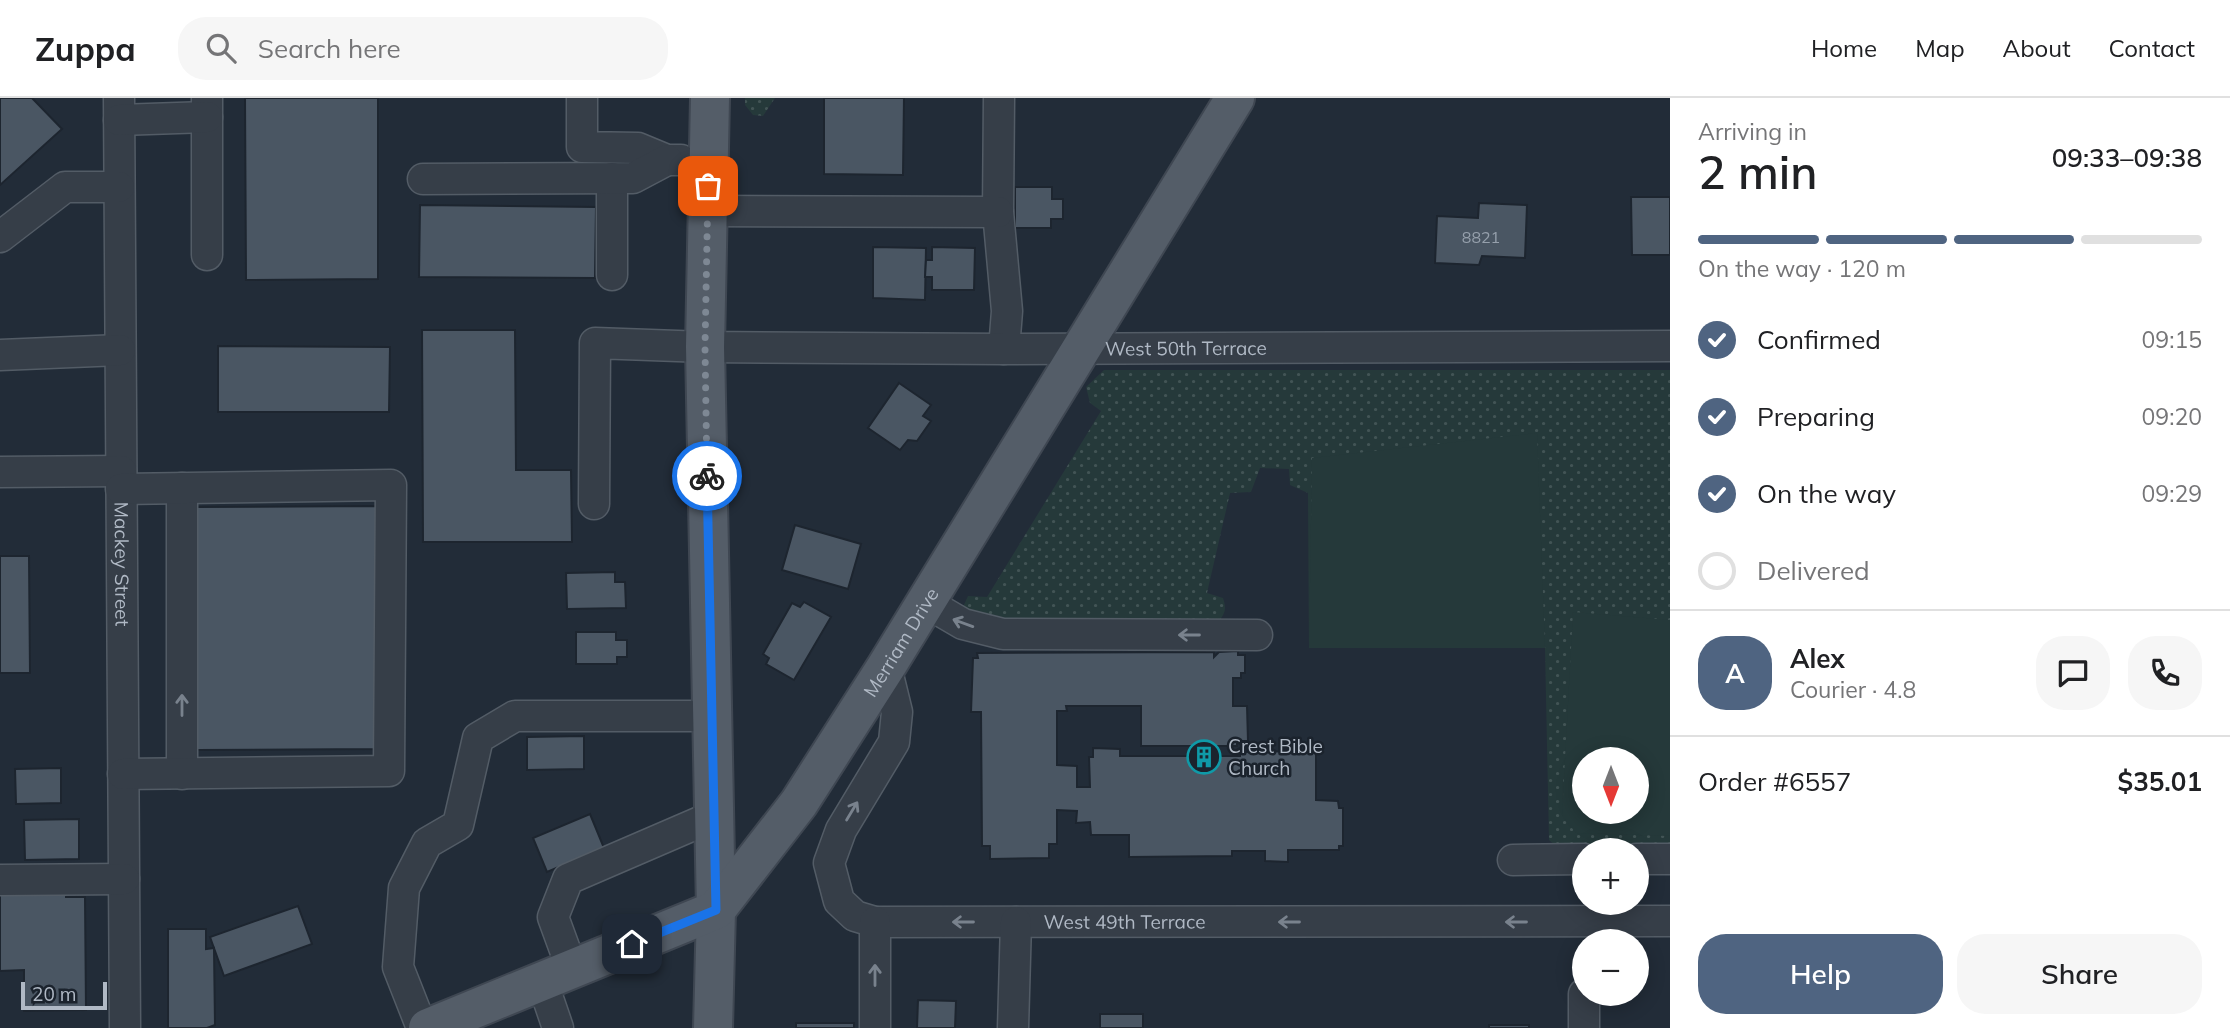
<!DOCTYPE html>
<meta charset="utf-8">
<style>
body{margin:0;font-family:Mulish,sans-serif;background:#f6f6f6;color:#202124;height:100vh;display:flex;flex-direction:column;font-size:26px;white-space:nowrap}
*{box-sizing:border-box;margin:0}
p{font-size:23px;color:#757577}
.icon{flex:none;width:38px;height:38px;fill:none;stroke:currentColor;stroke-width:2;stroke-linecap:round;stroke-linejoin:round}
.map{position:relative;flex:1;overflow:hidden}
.details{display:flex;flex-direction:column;background:#fff;width:560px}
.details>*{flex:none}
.needle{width:46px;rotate:180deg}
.buttons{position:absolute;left:1572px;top:649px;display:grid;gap:14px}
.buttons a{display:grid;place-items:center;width:77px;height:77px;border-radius:50%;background:#fff;box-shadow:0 4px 18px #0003;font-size:35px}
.scale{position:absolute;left:21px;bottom:18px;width:86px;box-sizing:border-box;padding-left:7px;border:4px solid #b0b9c5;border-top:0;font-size:19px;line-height:24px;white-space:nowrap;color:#b0b9c5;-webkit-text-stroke:5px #1b232d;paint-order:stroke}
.pin{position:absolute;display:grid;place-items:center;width:60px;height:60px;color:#fff;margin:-30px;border-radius:14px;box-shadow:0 4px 10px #0006}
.courier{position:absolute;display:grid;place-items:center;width:70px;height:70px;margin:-35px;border:5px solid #1a73e8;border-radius:50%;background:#fff;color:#222;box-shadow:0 2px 9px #0007}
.head em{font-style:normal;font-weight:600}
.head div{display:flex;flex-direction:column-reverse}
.head{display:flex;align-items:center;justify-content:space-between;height:119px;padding:0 28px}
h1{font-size:46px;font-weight:600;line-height:52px}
.bar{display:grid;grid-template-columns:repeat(4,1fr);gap:10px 7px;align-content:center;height:84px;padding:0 28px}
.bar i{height:9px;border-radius:5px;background:#e0e0e0}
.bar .active{background:#4f6481}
.bar p{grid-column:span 4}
.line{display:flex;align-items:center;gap:18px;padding:0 28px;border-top:2px solid #e0e0e0}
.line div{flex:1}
.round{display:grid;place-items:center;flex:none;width:74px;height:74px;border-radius:28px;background:#f6f6f6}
ol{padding:0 28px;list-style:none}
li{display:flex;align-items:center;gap:21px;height:77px}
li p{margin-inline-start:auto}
li .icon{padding:7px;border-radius:50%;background:#4f6481;color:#fff;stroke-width:4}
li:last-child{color:#757577}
li i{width:38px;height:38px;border:4px solid #e0e0e0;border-radius:50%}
.action{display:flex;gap:14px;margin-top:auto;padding:14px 28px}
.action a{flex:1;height:80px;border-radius:28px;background:#4f6481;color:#fff;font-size:28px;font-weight:600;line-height:80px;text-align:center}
.action a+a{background:#f6f6f6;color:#202124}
header{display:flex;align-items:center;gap:42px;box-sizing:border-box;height:98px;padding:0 35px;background:#fff;border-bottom:2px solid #e0e0e0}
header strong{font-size:33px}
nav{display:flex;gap:38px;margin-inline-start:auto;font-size:24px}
.search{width:490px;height:63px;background:#f6f6f6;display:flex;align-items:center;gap:18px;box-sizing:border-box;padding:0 24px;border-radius:28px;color:#757577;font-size:26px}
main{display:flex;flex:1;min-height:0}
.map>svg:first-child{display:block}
.grass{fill:url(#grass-dots);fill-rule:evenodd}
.green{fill:#25393a;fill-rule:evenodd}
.building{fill:#4a5663;stroke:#1d252f;stroke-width:2}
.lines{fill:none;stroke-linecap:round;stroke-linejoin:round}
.minor-casing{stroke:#535c66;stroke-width:33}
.major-casing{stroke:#3f4752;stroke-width:42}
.minor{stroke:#363e48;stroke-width:30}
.major{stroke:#545d68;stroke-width:38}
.oneway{stroke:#79828d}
.done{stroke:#7e8894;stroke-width:7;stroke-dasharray:0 12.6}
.route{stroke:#1a73e8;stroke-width:9}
.labels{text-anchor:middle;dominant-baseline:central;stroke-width:5;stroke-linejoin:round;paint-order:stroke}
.number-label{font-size:16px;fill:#96a0ac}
.street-label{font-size:19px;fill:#b0b9c5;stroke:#1b232d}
.poi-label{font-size:19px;fill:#b0b9c5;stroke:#1b232d;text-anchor:start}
</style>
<header>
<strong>Zuppa</strong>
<div class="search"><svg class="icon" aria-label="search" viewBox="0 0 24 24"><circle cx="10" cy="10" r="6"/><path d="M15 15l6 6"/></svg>Search here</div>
<nav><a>Home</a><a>Map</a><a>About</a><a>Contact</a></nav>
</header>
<main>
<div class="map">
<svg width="1670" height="930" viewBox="0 0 1670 930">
<defs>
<pattern id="grass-dots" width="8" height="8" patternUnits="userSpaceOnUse" patternTransform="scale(1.75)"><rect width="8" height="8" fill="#25393a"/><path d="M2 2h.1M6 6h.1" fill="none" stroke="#425455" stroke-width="1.8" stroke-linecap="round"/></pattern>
</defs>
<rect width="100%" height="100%" fill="#222c38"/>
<!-- grass -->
<g class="grass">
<polygon points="745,0 775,0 763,18 753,17 745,7"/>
<path d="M 1104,272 L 1670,272 L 1670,752 L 1558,750 L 1549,742 L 1545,550 L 1309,550 L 1308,395 L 1290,387 L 1289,371 L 1260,370 L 1251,394 L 1230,395 L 1207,495 L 1223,500 C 1227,512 1225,516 1216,526 L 1000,529 L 963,509 L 968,498 L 987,499 L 1101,313 L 1090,305 L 1086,289 ZM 1584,662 L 1636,662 L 1636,714 L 1584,714 Z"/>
</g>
<!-- green -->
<g class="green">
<polygon points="1537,335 1545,550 1309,550 1312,360"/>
<path d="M 1573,514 L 1670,522 L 1670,738 L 1576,735 L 1562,717 ZM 1584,662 L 1636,662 L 1636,714 L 1584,714 Z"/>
</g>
<!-- building -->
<g class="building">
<polygon points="0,0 32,0 62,31 0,87"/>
<polygon points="245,0 378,0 378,181 246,182"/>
<polygon points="824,0 904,0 903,77 824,76"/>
<polygon points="1015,89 1052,89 1052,101 1063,101 1063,121 1051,121 1051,130 1015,130"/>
<polygon points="1631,99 1670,99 1670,157 1632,157"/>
<polygon points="1479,105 1527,107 1525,160 1482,158 1479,167 1435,165 1437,118 1478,120"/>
<polygon points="420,107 596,109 595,180 419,179"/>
<polygon points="873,149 926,150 925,202 873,200"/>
<polygon points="932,149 975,150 974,192 932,192 932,179 925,179 926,162 932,162"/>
<polygon points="422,232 515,232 516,372 571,372 572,444 423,444"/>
<polygon points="218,248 390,249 389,314 218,314"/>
<polygon points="899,285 931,307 923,318 931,323 917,343 908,342 900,352 868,330"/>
<polygon points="377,408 378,651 197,652 196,409"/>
<polygon points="795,427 861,446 848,491 782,472"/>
<polygon points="0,458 29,458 30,575 0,575"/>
<polygon points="615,474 615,484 625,484 626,510 567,511 566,475"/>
<polygon points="804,504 831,519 794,582 766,566 769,560 763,556 792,505 800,509"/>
<polygon points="576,534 616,534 616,542 627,542 627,559 617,559 617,566 576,566"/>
<polygon points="1238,553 1238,557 1245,557 1245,575 1241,575 1241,580 1233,580 1233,608 1247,608 1248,643 1237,643 1237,648 1141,648 1141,608 1066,608 1067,613 1057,613 1057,667 1077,668 1077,689 1090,689 1089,659 1093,659 1093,650 1120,651 1120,658 1240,658 1240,654 1316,653 1316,702 1338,703 1339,710 1343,710 1343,748 1339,748 1339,752 1288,752 1288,764 1265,763 1265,753 1232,753 1232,758 1129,759 1129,737 1091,737 1090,724 1076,725 1077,713 1057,712 1057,746 1049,746 1049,760 990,761 990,748 982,748 981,614 971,614 973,560 978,560 977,555 1214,554 1214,559 1219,554"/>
<polygon points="584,638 584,671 527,672 527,639"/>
<polygon points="61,670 61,705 16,706 15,671"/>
<polygon points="590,716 604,750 547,774 533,740"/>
<polygon points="79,721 79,761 25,762 24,722"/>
<polygon points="0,788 66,788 66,799 85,799 86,912 24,913 24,872 0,873"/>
<polygon points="298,808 312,846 224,878 210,839"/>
<polygon points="168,831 206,831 206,851 214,850 215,927 207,930 168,930"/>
<polygon points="918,902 956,903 955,930 917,930"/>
<rect x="1100" y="916" width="43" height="14"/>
<rect x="796" y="925" width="58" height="5"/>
<rect x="1489" y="927" width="40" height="3"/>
</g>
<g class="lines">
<defs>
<g id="minor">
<path id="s1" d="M 119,0 L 125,930"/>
<polyline points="207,0 207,157"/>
<polyline points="582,0 582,49 638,50 667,62 681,62"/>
<polyline points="999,0 998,114 1007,213 1004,251"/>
<polyline points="119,22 207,19"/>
<polyline points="612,80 612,177"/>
<polyline points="423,81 633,80 667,62"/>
<polyline points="708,113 998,114"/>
<polyline points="0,139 65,89 119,89"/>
<polyline points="0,257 120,252"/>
<polyline points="0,374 121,373"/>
<polyline points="182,390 182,676"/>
<polyline points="121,391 391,387 389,673 123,676"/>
<path id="s2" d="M 594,406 L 595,245 L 705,249 L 1004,251 L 1670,248"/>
<polyline points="927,505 963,526 1003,536 1257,537"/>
<path id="s3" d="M 886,569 L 897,614 L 894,644 L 841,732 L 829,765 L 839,803 L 855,818 L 875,824 L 1670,823"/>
<polyline points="1636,761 1670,761"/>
<polyline points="1513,762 1584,761"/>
<polyline points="0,782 124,781"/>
<polyline points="875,824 875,930"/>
<polyline points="572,871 553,819 568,781 714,718"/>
<polyline points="542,883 558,930"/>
<polyline points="422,930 398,869 404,790 427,745 458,727 478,640 515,618 712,618"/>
<polyline points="1013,930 1016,824"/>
<polyline points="1584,930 1584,896"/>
</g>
<g id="major">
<polyline points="710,0 705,249 716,812 713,930"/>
<path id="s4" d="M 428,930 L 716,812 L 799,705 L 886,569 L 1235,0"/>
</g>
</defs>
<!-- minor casing -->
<use href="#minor" class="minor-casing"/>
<!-- major casing -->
<use href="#major" class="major-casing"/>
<!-- minor -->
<use href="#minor" class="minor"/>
<!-- major -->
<use href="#major" class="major"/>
</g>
<!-- one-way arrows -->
<defs><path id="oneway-shaft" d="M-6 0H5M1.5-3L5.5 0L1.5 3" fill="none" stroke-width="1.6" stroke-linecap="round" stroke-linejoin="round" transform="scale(1.75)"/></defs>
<g class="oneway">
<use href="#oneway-shaft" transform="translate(963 525) rotate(-160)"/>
<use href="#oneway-shaft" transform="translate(1189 537) rotate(-180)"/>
<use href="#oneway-shaft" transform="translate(182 607) rotate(-90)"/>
<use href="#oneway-shaft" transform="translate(852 713) rotate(-59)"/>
<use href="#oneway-shaft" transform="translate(963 824) rotate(180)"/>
<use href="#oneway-shaft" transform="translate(1289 824) rotate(180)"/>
<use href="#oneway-shaft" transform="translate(1516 824) rotate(180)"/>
<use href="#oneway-shaft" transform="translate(875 877) rotate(-90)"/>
</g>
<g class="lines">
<!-- done -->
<polyline class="done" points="707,378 705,249 708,88"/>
<!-- route -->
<polyline class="route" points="632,846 716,812 707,378"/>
</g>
<!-- icons -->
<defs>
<symbol id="building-ring" viewBox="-11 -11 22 22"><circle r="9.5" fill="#1b232d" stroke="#0f9aa8" stroke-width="1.5"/><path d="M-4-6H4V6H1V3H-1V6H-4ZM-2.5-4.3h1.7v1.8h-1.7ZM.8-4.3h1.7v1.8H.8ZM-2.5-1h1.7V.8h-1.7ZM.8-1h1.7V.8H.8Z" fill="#0f9aa8"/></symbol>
</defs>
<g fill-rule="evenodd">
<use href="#building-ring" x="1185" y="640" width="38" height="38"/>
</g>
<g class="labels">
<!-- number labels -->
<g class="number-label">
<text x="1481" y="139">8821</text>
</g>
<!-- street labels -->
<g class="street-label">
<text stroke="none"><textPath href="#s2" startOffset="752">West 50th Terrace</textPath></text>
<text stroke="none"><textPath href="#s1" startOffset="466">Mackey Street</textPath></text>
<text stroke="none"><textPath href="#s4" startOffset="637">Merriam Drive</textPath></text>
<text stroke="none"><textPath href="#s3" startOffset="546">West 49th Terrace</textPath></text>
</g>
<!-- poi labels -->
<g class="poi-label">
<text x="1228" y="648">Crest Bible<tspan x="1228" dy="22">Church</tspan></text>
</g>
</g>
</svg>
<div class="buttons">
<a><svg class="needle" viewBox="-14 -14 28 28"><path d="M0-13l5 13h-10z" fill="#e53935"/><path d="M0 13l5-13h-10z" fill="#757577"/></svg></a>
<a>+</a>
<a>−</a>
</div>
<div class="scale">20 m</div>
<div class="pin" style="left:708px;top:88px;background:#ea580c"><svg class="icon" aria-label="bag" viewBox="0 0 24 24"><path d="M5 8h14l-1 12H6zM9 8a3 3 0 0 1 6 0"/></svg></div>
<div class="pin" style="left:632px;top:846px;background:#1f2937"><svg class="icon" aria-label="home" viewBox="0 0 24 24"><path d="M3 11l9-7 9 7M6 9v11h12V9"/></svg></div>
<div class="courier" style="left:707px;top:378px"><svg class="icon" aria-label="bike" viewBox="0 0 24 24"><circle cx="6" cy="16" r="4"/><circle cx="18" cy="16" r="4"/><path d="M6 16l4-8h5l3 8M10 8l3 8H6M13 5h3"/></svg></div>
</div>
<section class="details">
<div class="head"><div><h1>2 min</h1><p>Arriving in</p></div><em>09:33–09:38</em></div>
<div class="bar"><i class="active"></i><i class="active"></i><i class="active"></i><i></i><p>On the way · 120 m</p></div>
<ol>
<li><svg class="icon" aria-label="check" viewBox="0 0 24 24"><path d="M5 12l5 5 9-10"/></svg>Confirmed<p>09:15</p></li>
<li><svg class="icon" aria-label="check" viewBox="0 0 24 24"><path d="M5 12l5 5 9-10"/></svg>Preparing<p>09:20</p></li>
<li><svg class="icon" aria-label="check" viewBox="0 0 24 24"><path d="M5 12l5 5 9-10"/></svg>On the way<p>09:29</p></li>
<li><i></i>Delivered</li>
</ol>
<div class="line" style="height:126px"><b class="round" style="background:#4f6481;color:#fff">A</b><div><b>Alex</b><p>Courier · 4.8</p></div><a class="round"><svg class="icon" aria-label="chat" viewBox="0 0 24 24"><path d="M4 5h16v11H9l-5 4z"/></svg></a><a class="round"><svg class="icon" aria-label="phone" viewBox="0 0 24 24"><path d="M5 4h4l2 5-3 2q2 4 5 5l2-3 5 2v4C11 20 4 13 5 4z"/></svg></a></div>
<div class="line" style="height:91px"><div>Order #6557</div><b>$35.01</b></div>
<div class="action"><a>Help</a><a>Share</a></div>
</section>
</main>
